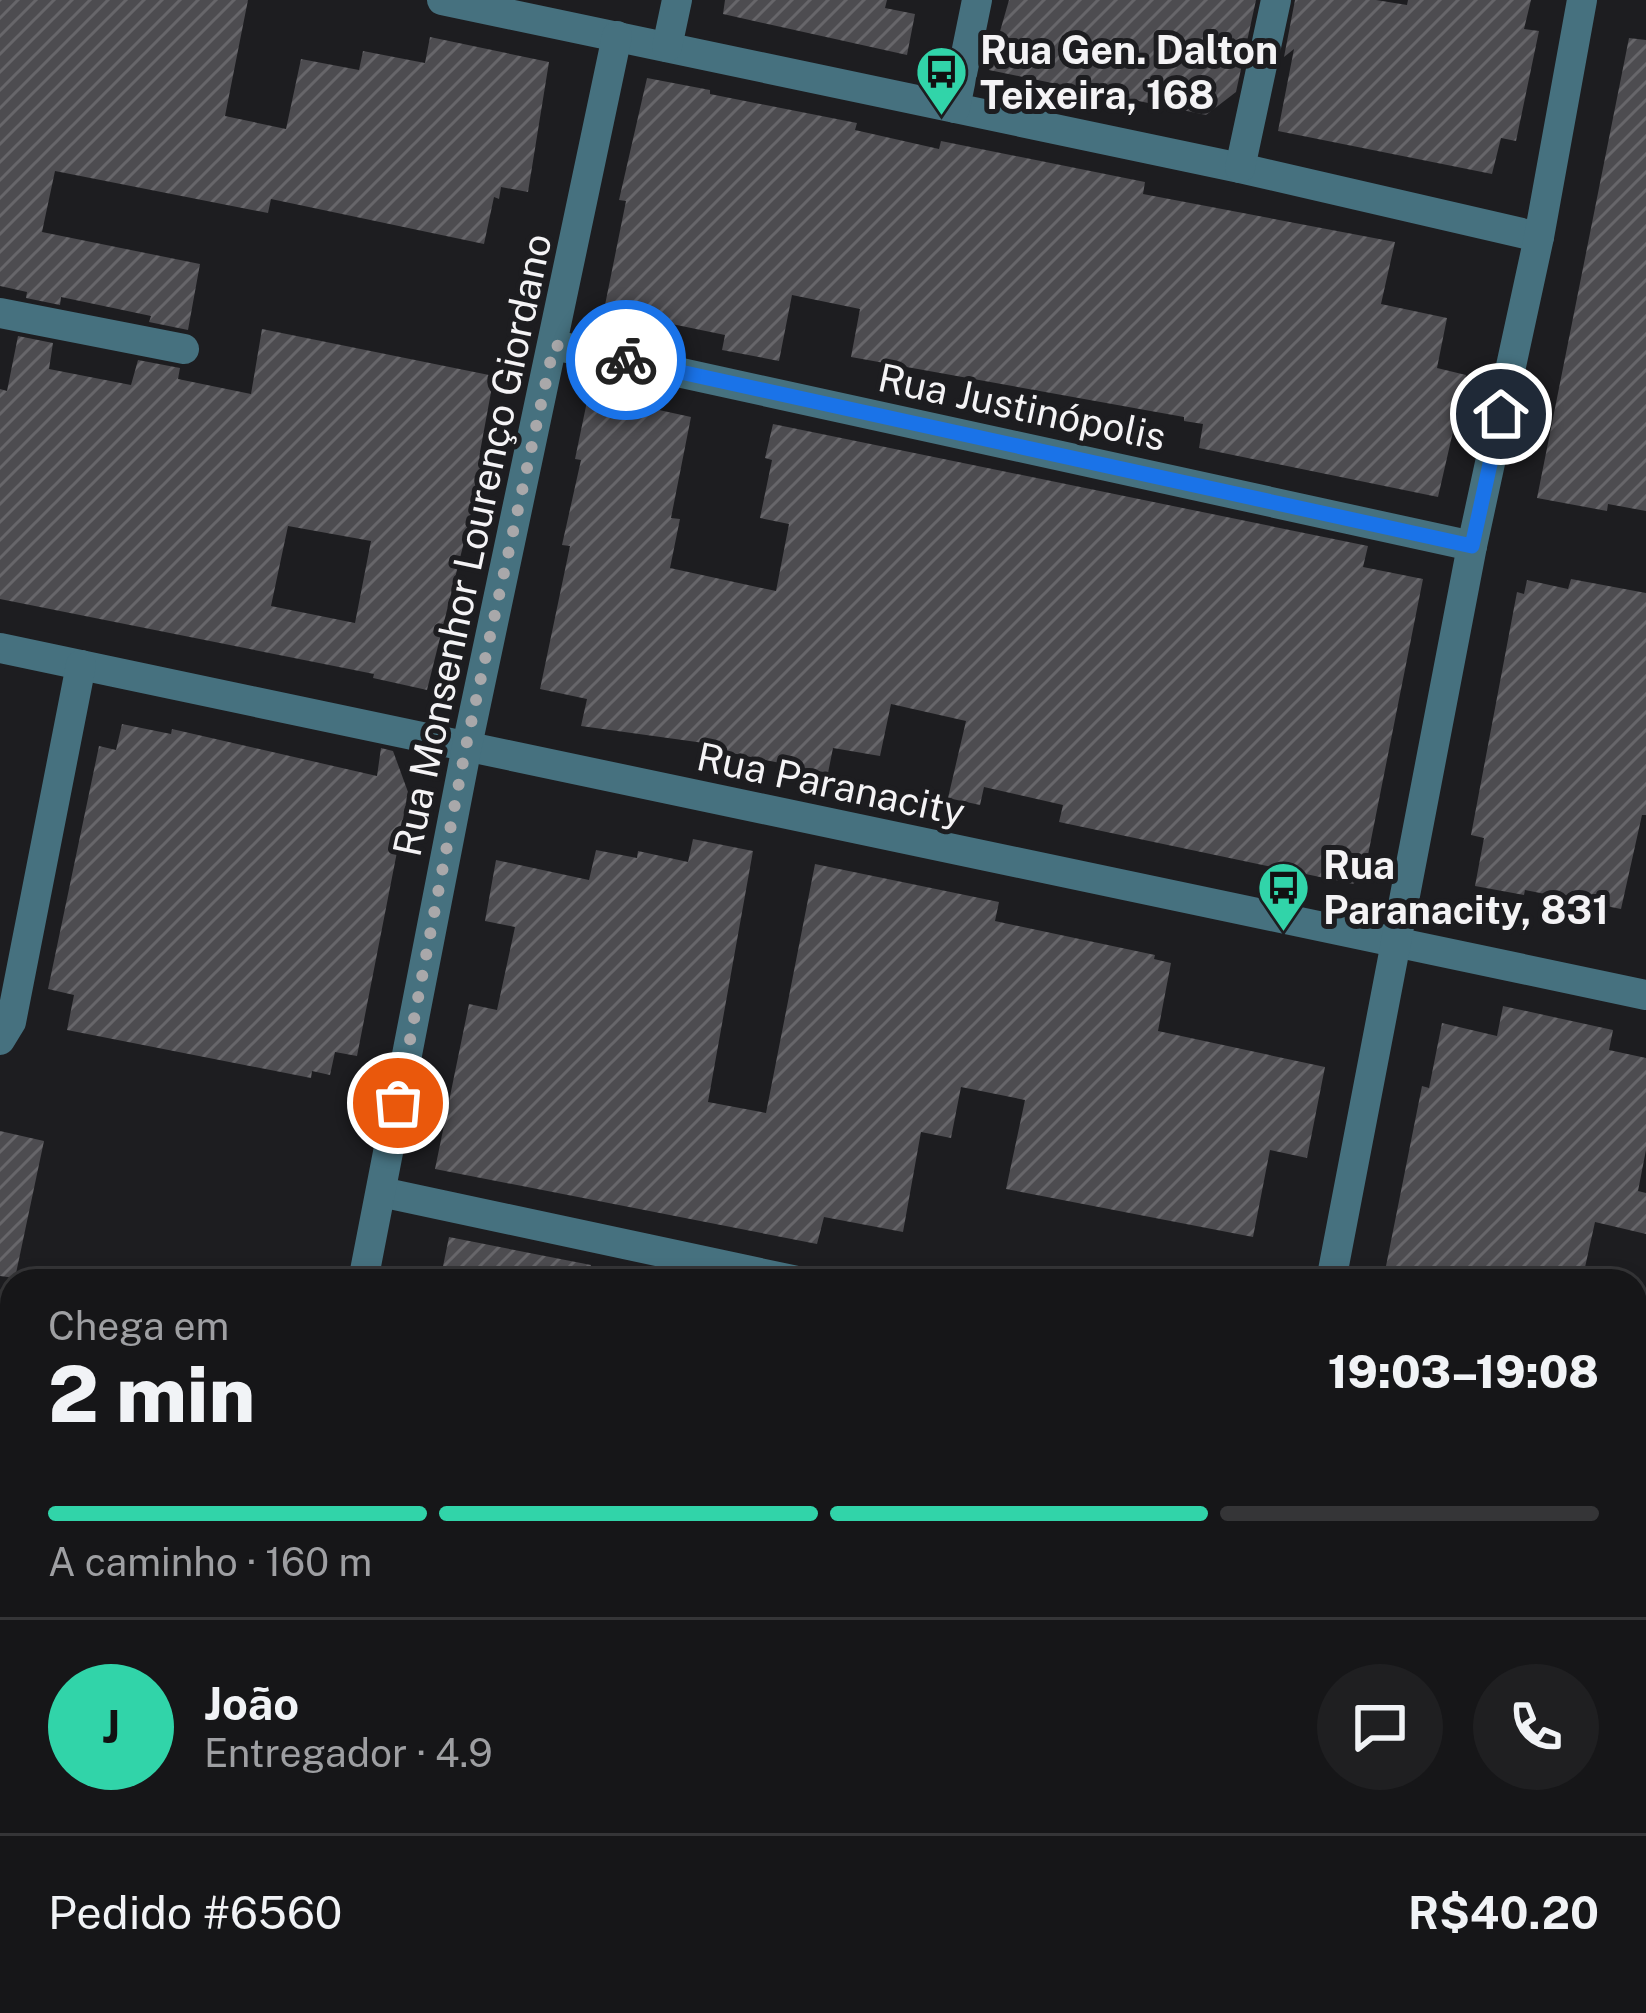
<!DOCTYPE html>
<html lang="pt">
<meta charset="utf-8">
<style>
body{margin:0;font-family:"Public Sans",sans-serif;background:#1f1f21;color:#f1f3f6;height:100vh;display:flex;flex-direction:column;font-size:45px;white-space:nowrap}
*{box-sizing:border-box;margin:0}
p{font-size:39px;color:#9e9fa2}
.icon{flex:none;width:66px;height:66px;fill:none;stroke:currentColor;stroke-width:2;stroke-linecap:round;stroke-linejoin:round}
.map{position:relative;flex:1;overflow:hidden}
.sheet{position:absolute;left:0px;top:1269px;width:1647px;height:744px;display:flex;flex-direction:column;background:#161618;border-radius:36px 36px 0 0;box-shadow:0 6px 18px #0003,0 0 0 3px #353537}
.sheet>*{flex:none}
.pin{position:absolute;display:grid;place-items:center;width:102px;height:102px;color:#fff;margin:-51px;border:6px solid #fff;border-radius:50%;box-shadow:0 3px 12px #0007}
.courier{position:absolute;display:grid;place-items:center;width:120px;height:120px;margin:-60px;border:9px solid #1a73e8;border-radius:50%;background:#fff;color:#222;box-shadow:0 3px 15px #0007}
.headline em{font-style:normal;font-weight:800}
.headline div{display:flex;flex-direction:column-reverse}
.headline{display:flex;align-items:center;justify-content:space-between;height:204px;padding:0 48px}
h1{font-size:78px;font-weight:800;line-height:90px}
.bar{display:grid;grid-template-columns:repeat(4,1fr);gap:18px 12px;align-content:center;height:144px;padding:0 48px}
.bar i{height:15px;border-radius:9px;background:#353537}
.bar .active{background:#31d4a9}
.bar p{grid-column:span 4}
.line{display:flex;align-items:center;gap:30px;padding:0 48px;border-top:3px solid #353537}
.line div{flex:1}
.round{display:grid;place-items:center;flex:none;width:126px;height:126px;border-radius:63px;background:#1f1f21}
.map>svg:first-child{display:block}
.building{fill:url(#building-hatch);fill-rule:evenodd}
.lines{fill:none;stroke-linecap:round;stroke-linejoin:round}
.minor{stroke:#46717f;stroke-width:30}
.done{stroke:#a9a8aa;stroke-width:12;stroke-dasharray:0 21.6}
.route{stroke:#1a73e8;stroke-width:15}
.labels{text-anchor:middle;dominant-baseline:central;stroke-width:10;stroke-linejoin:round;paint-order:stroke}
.poi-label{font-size:39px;font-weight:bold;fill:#f4f3f5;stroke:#1d1d20;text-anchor:start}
.street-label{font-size:39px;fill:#f4f3f5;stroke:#1d1d20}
</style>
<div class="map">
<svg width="1646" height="2013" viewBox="0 0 1646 2013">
<defs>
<pattern id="building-hatch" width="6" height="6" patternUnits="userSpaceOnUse" patternTransform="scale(3)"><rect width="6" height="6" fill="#4d4c50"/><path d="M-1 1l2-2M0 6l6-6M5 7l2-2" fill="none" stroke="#67666a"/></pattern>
</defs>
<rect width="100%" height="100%" fill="#1d1d20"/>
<!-- building -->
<g class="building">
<polygon points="0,0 248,0 225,116 286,129 301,59 359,70 363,51 425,63 430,37 549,62 528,192 501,187 499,199 494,197 484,244 271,199 268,213 55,171 42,232 200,264 188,330 149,322 151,316 61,297 60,305 26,298 27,292 0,286"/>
<polygon points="725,0 887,0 885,8 915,14 907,55 723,14"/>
<polygon points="1009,0 1256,0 1236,92 1206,115 989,70"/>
<polygon points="1295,0 1376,0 1407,5 1408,0 1531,0 1524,29 1539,31 1516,141 1501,138 1492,174 1278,131 1294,49 1284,57"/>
<polygon points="1629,38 1646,40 1646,511 1608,504 1607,511 1537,498"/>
<polygon points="647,78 710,90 710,94 857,123 855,130 939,149 941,141 1145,182 1143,194 1395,242 1381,304 1447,318 1437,368 1466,375 1438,497 1199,448 1203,424 1184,421 1184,417 851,357 860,309 792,295 779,361 722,350 725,335 604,310 626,201 619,200"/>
<path d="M 262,329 L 494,376 L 480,452 L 485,453 L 478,486 L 427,690 L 373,678 L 374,674 L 0,599 L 0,389 L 7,391 L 18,336 L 53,343 L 49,369 L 131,385 L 138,360 L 180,368 L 178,379 L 251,394 ZM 288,526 L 371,541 L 355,623 L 271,606 Z"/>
<polygon points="590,387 652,399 650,408 691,417 671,518 680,519 670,568 776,591 789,524 760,518 772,460 765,458 773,424 1368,546 1363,567 1423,579 1364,875 1353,884 1059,822 1063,805 984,787 980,805 948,798 966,721 891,704 880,756 833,748 828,773 703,747 704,743 581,726 587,699 540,689 570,546 562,545 581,460 575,459"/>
<polygon points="1571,579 1646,593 1646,815 1642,815 1621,909 1525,890 1524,895 1475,886 1484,838 1471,835 1517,592 1524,594 1527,580 1568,589"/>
<polygon points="122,724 171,734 172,729 377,776 381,748 393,751 408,792 397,852 357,1056 335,1052 330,1075 312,1071 311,1078 67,1030 74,995 48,989 99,746 116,750"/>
<polygon points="693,839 753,851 708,1102 766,1113 815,864 999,902 995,921 1155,955 1154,959 1171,963 1158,1031 1325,1067 1307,1158 1270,1150 1253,1237 1006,1189 1025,1100 961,1087 951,1138 921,1132 903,1232 824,1217 817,1244 435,1169 469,1004 497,1010 515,927 485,921 496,860 589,880 596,850 637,858 638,851 688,862"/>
<polygon points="1503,1006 1613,1030 1609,1050 1646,1058 1646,1150 1638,1191 1646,1193 1646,1234 1595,1222 1582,1281 1383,1281 1422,1086 1429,1088 1442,1023 1497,1036"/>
<polygon points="0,1131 44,1141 15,1278 0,1276"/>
<polygon points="449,1237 591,1265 590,1281 440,1281"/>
</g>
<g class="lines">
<!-- minor -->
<g class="minor">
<polyline points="442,0 1240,168 1539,237"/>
<polyline points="667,47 677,0"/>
<polyline points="955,108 977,0"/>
<polyline points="1240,168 1276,0"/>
<polyline points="0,313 184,349"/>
<polyline points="554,345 1472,546"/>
<polyline points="0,648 1646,995"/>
<polyline points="0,1040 11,1022 81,665"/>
<polyline points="381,1192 797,1281"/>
<polyline points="363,1281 467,746 617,36"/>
<polyline points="1331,1281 1472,546 1539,237 1582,0"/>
<polyline points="0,1383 12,1386"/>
<polyline points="1635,1731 1646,1734"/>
<polyline points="1635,1915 1646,1861"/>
<polyline points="11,2013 13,2001"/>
<polyline points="220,2013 222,2001"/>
<polyline points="1188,2013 1191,2001"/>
<polyline points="1615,2013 1618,2001"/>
</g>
</g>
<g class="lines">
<!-- done -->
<polyline class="done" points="398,1103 466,746 554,345 626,360"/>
<!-- route -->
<polyline class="route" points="626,360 1472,546 1501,414"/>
</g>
<!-- icons -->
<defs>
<symbol id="bus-pin" viewBox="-11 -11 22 30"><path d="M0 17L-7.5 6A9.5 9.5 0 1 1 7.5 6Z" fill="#31d4a9" stroke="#1d1d20"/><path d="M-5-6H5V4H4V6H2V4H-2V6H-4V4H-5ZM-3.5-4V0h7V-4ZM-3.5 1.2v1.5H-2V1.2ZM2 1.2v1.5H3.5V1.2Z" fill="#111"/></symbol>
</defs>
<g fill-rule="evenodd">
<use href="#bus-pin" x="912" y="42" width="59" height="81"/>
<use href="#bus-pin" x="1254" y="858" width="59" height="81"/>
</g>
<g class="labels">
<!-- poi labels -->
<g class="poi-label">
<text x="980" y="50">Rua Gen. Dalton<tspan x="980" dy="45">Teixeira, 168</tspan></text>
<text x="1323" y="865">Rua<tspan x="1323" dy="45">Paranacity, 831</tspan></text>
</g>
<!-- street labels -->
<g class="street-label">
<text transform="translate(1022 407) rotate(12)">Rua Justinópolis</text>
<text transform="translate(472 545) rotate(-78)">Rua Monsenhor Lourenço Giordano</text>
<text transform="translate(831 784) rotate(12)">Rua Paranacity</text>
</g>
</g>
</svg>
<div class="pin" style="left:398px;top:1103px;background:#ea580c"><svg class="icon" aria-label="bag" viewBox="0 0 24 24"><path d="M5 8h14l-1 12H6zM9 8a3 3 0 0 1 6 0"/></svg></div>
<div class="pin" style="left:1501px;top:414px;background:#1f2937"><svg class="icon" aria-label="home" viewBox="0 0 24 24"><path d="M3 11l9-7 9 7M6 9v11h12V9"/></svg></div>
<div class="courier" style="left:626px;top:360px"><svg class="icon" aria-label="bike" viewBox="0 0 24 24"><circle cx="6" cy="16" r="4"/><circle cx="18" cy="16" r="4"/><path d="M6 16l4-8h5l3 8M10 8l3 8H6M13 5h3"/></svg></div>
<section class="sheet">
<div class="headline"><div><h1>2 min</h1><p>Chega em</p></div><em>19:03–19:08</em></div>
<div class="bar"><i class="active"></i><i class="active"></i><i class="active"></i><i></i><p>A caminho · 160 m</p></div>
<div class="line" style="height:216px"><b class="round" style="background:#31d4a9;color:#111">J</b><div><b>João</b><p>Entregador · 4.9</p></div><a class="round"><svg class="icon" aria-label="chat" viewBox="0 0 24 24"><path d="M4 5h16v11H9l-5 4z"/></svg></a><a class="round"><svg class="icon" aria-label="phone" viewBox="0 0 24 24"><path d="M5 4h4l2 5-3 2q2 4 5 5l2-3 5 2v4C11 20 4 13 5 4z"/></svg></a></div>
<div class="line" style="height:156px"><div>Pedido #6560</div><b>R$40.20</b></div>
</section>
</div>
